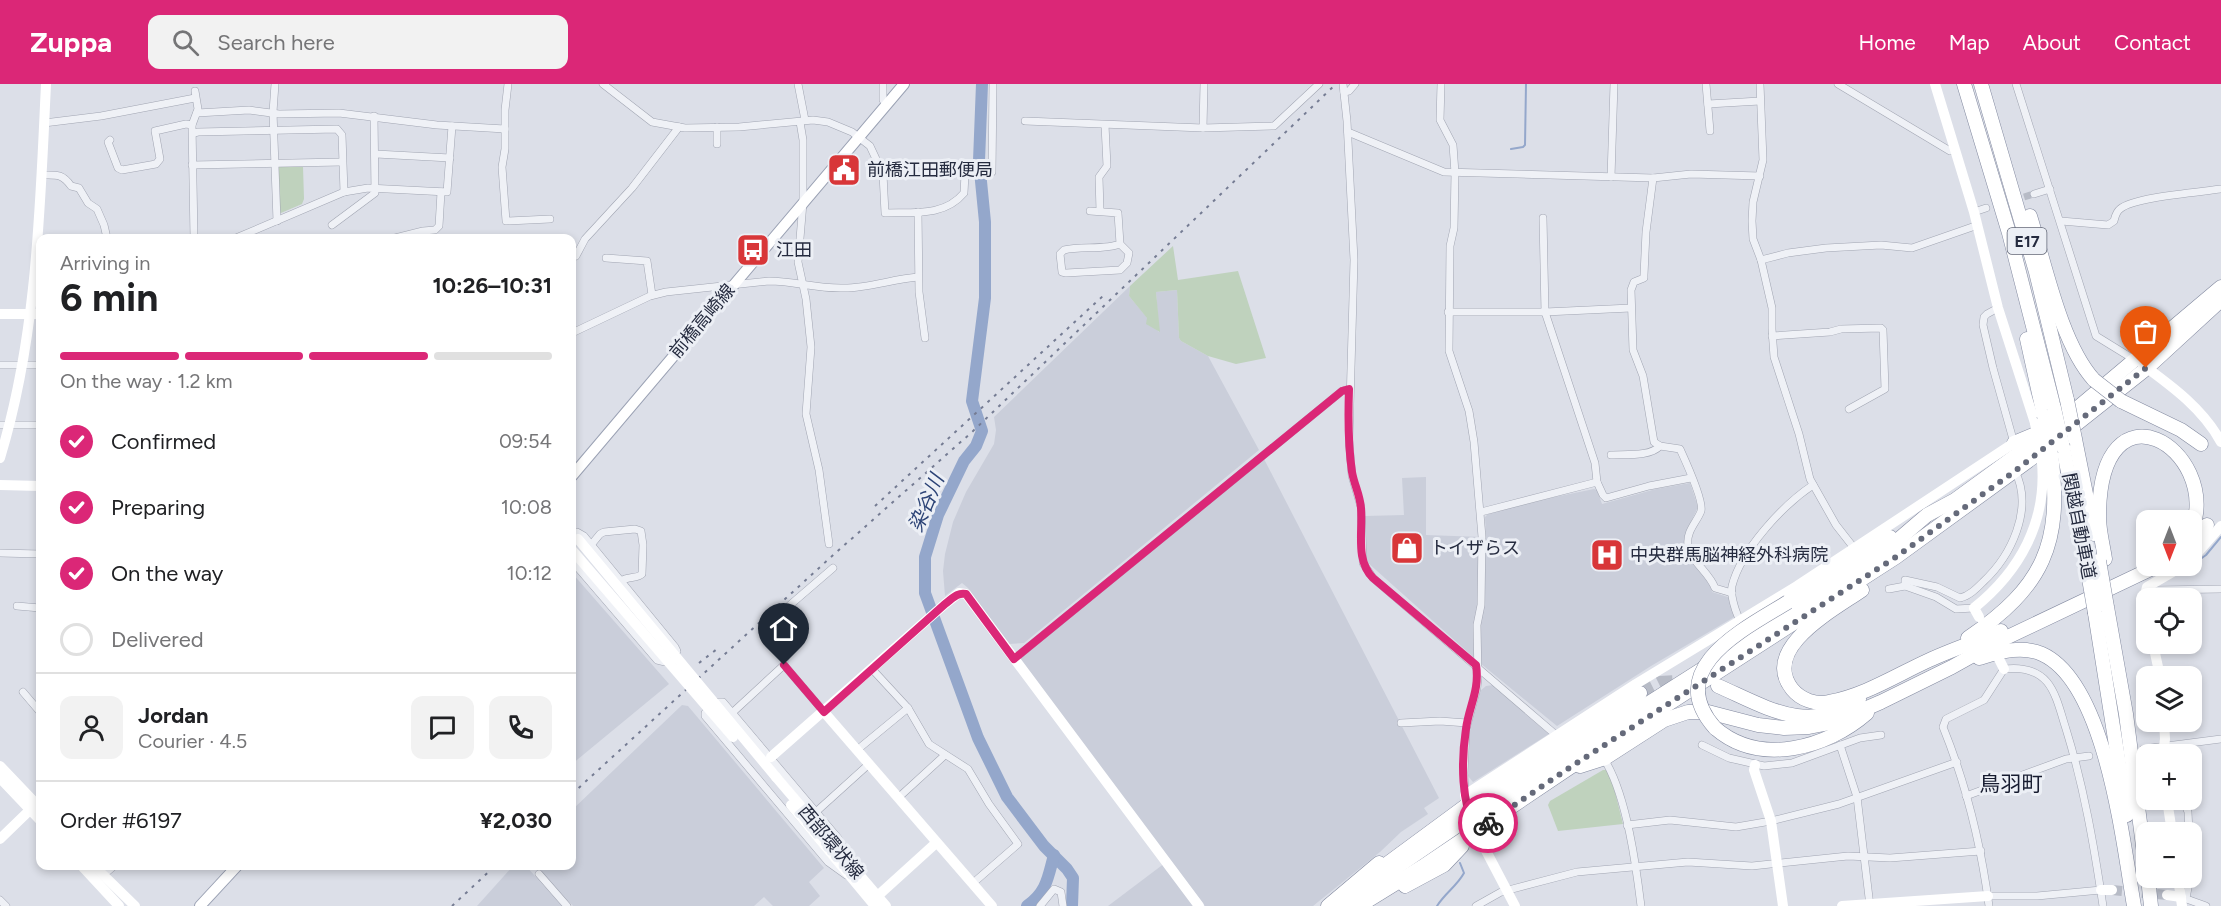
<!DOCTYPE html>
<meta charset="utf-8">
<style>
body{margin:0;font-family:Figtree,"Noto Sans JP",sans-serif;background:#f2f2f2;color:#202124;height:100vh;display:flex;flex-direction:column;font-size:22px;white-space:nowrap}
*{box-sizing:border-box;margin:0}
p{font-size:20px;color:#757577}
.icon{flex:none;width:33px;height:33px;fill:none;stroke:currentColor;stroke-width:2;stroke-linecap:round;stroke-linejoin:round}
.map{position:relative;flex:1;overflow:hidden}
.side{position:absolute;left:36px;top:150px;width:540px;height:636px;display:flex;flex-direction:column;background:#fff;border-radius:12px;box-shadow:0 3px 9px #0003}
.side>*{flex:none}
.needle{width:39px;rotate:180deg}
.tools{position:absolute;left:2136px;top:426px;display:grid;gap:12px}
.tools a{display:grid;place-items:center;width:66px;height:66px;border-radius:12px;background:#fff;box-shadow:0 3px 9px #0003;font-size:30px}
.pin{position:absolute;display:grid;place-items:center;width:51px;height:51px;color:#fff;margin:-62px -26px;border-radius:50% 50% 50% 0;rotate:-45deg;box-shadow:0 0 6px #0007}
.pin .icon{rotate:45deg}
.courier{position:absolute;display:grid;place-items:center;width:60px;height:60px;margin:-30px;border:4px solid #db2777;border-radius:50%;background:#fff;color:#222;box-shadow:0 2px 8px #0007}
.overview em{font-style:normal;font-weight:700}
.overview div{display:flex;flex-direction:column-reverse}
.overview{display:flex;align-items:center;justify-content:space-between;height:102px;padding:0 24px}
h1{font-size:39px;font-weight:700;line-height:45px}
.bar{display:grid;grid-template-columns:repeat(4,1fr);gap:9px 6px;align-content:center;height:72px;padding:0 24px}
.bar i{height:8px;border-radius:4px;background:#e0e0e0}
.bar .on{background:#db2777}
.bar p{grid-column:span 4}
.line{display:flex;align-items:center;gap:15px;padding:0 24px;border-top:2px solid #e0e0e0}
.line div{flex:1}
.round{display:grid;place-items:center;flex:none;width:63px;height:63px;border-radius:12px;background:#f2f2f2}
ol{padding:0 24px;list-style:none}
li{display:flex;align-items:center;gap:18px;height:66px}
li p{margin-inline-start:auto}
li .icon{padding:6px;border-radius:50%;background:#db2777;color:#fff;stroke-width:4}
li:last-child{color:#757577}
li i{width:33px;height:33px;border:3px solid #e0e0e0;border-radius:50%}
header{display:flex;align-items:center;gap:36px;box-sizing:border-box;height:84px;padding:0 30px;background:#db2777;color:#fff}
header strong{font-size:28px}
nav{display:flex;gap:33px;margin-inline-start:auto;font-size:21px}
.search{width:420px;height:54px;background:#f2f2f2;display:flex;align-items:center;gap:15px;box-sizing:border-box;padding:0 21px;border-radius:12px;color:#757577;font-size:22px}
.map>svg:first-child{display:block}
.built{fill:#caceda}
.green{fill:#bfd2bd}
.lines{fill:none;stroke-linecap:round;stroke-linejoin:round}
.stream{stroke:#94a7cb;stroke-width:2}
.river{stroke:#94a7cb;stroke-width:12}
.street-tunnel{stroke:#b7bbc6;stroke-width:7;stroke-dasharray:7 3.5;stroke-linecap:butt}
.secondary-tunnel{stroke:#b7bbc6;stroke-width:10;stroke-dasharray:10 5;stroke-linecap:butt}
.highway-tunnel{stroke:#b7bbc6;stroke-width:14;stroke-dasharray:14 7;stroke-linecap:butt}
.street-casing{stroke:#a1a5b2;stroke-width:8}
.primary-casing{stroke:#9ba2b4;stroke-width:12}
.highway-casing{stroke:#838aa0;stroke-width:15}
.street{stroke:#eff1f6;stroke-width:7}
.secondary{stroke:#fff;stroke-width:10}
.primary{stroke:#fff;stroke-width:10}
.highway{stroke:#fff;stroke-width:14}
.rail{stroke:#757c93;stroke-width:2;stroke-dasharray:3 6;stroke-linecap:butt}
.highway-bridge-casing{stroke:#838aa0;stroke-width:15;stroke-linecap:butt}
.secondary-bridge{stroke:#fff;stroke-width:10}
.highway-bridge{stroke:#fff;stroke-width:14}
.done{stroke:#656a7a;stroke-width:6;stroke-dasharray:0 10.8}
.route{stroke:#db2777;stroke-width:8}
.labels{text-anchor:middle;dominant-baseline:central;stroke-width:6;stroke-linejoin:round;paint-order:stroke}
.shield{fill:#eceff5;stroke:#616676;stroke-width:1.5}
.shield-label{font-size:16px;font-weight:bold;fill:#252b3f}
.poi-label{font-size:18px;fill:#252b3f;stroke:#eceff5;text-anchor:start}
.street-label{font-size:18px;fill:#252b3f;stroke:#eceff5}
.water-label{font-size:20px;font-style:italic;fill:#2c4376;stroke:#eceff5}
.quarter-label{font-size:21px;fill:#171c30;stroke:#eceff5}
</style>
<header>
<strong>Zuppa</strong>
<div class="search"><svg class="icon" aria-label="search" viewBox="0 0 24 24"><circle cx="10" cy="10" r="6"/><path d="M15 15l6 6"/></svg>Search here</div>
<nav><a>Home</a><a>Map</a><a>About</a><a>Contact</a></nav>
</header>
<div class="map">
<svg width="2221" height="822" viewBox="0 0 2221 822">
<rect width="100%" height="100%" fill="#dcdfe8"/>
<!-- built -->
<g class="built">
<polygon points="1130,202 1129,212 1159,248 1156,208 1177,206 1179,254 1181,257 1208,272 1259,366 1024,559 1009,560 968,504 962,499 945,512 943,487 945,470 953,438 966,408 994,360 996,346 994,333"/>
<polygon points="1264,375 1439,714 1424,724 1428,730 1401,748 1380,768 1313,822 1205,822 1018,576"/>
<polygon points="1426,393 1426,451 1482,453 1486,453 1485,433 1488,430 1535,417 1594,405 1597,406 1602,420 1656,405 1690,399 1698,423 1689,442 1685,457 1709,495 1712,508 1731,514 1736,532 1651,582 1557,642 1480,579 1367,478 1365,432 1404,431 1402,394"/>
<polygon points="572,489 669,600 572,680"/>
<polygon points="1493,601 1546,644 1549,650 1473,698 1468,692 1469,647 1480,607 1486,602"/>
<polygon points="682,621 688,622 824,784 809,798 820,812 809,822 773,822 764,813 754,822 573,822 535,782 572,782 572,726"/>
<polygon points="1165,779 1196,822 1108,822"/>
<polygon points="513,782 526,782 562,822 477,822"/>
</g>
<!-- green -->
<g class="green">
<polygon points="281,82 303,83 304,115 302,120 281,129 278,128 277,84"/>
<polygon points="1173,162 1178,196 1238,187 1266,274 1236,280 1208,272 1181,257 1179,254 1177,206 1156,208 1160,248 1146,240 1147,234 1129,212 1130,202"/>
<polygon points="1603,686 1607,686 1612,696 1623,740 1558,747 1548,721 1550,717"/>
</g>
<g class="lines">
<!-- stream -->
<g class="stream">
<polyline points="1511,65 1523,63 1525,61 1526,0"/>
<polyline points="2184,487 2206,471 2221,453"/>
<path d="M 1437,822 C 1445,809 1457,802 1464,789 L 1460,779"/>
</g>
<!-- river -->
<g class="river">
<polyline points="982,0 979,77 985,138 985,214 972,317 982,347 976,362 964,377 938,431 925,473 925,509 978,654 1007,713 1044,762 1067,785 1073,794 1072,822"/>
<path d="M 1027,822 C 1047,808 1048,793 1054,771"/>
</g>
<!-- street-tunnel -->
<g class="street-tunnel">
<polyline points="2014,116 2034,110"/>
<polyline points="2130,667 2151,664"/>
</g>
<!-- secondary-tunnel -->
<polyline class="secondary-tunnel" points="2112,806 2167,811"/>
<!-- highway-tunnel -->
<polyline class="highway-tunnel" points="1640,609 1660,599 1689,597"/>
<defs>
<g id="street">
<polyline points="275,0 273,28 277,137"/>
<polyline points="508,0 505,26 505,65 502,83 506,137 550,135"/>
<path d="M 603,0 L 652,38 L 685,44 L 739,43 L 813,36 L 828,38 L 852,48 L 870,62 L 883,90 L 885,129 C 913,128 944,133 964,109 L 965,90"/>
<polyline points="798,0 805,36"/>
<polyline points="883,0 883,16 886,21"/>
<polyline points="1343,0 1347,37 1354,176 1349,356 1352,392 1361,423 1363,479 1373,494 1556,651"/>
<polyline points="1441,0 1440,36 1453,61 1455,89 1454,144 1450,162 1449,267 1469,327 1474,358 1482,453 1481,521 1477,541 1478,594 1477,604 1466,645 1464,689 1465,711"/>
<polyline points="1706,0 1710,47"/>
<polyline points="1760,0 1763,76 1753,118 1752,137 1753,155 1761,176 1772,224 1772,245 1774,273 1799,350 1810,395 1836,441 1854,464"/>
<polyline points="1838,0 1950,67 1956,67"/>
<polyline points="2016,0 2096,252 2135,276"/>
<polyline points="1344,8 1349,7 1355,0"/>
<polyline points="1708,20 1760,17"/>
<polyline points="197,29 249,26 279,30 339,29 437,41 505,45"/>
<polyline points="1025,37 1203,44 1274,42 1319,0"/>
<polyline points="800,38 803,56 803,119 798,178 806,215 811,263 806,330 819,386 829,460"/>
<polyline points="44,39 101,32 195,14"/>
<polyline points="717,43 717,60"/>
<polyline points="1203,44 1204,0"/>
<polyline points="1348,48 1444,88 1653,94 1691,90 1760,92"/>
<polyline points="194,49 198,48 337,45 342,51 344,108"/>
<polyline points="110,56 108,58 118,84 122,86 156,80 160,75 155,47 186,40 192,41"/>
<polyline points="376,70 450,74"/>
<polyline points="192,81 342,78"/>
<polyline points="992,88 993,0"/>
<path d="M 41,91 C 56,91 62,89 71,102 L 79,104 L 88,119 L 97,125 L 104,141 L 107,154"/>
<polyline points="1611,93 1614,0"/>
<path d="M 1653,94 L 1646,148 L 1644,191 L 1644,194 L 1634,198 L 1631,206 L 1633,266 L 1643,292 L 1654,358 L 1660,362 L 1680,365 C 1685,376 1704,417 1701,427 C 1697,438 1686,447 1688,461 C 1691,478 1709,488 1715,504 L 1732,509"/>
<polyline points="2034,110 2050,105"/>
<path d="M 1090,127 L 1118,129 L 1120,160 C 1106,166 1080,162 1064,166 L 1060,170 L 1062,188 L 1066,189 L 1120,186 L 1127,179 L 1129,169 L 1120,160"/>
<polyline points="1100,127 1099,93 1107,82 1105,41"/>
<polyline points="918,128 919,208 925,254"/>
<polyline points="1974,128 1986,124"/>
<polyline points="1543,134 1545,228 1595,379 1597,398 1603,411 1606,414 1649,402 1691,394"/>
<path d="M 2061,137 L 2108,141 L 2114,137 C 2115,133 2116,128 2120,125 C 2133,113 2201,108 2221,105"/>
<polyline points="332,141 375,109 374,32"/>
<polyline points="194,154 192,41 198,25 195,7"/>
<polyline points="236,154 344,108 368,104 447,108 452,42"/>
<polyline points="395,154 423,147 435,146 439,142 441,108"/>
<polyline points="576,172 585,155 632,104 679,43"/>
<polyline points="606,174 647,177 652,211"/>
<polyline points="1761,176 1788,169 1826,164 1881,161 1912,164 1978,141"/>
<polyline points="1998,224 1987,230 1984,233 1983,241 1993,284 2014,359"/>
<polyline points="1448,228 1545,228 1631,224"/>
<path d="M 572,249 L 650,212 L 666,208 L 769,197 C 794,197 818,205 844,204 C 869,204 893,195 918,193"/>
<polyline points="1772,252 1830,248 1841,245 1881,244 1883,246 1885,305 1849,325"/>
<polyline points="0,281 40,281"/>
<polyline points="0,341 40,341"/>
<path d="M 1611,371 C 1625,370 1650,373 1660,362"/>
<polyline points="1481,428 1597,398"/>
<path d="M 591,461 L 600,450 L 604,448 L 635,445 L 641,447 L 643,461 L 642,490 C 637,495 628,492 621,497"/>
<polyline points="0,469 40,470"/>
<polyline points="572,477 657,576 665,578 677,567 675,563 584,452 577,448 572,449"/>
<path d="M 1905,502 L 1905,496 L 1937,503 L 1960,514 C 1969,512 1976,505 1983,498 C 2011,472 2034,425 2015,387"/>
<polyline points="2147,503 2157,506 2221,505"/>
<polyline points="1889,505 1905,502 1936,513 1956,525 1974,524"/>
<polyline points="17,522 40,524"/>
<path d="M 1741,538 C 1736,530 1730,511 1732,502 C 1741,466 1783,421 1813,401"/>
<polyline points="1014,575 1342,307 1349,305"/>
<polyline points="872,585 908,624 929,660 968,685 989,720 1018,760 972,800"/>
<polyline points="23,608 40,628"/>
<polyline points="824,628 784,581 786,532 786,526 790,521 833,484"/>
<polyline points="732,629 784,581"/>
<polyline points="1401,639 1440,637 1467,639"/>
<polyline points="1702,661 1729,674 1764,682 1792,679 1860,654 1881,651"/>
<polyline points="1840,661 1857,713 1870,822"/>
<polyline points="2151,664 2221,655"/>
<polyline points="857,666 908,624"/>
<path d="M 1607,680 C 1627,716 1636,781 1641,822"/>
<polyline points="1966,712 2066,675 2089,672"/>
<polyline points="898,714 945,671"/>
<polyline points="2183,716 2188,728 2189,748"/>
<polyline points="817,727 869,680"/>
<polyline points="1627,741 1670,736 1736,743 1771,737 1839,720 1957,678"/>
<polyline points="843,770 842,762 838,754 723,618 718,618 705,629 705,632 828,778 846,791"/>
<polyline points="539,790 567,822"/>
<polyline points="101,793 114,782"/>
<polyline points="1988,812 2037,812 2101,806"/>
<polyline points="2181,813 2206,822"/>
<polyline points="2186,814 2190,794"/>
<polyline points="0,816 6,822"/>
<polyline points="1040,822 1054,805 1061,808 1063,822"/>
<polyline points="1476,822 1501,808 1577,788 1688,778 1752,782 1848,772 1890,774 1981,767"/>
<path d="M 1989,822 C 1981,761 1966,700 1943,643 L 1946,635 L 1984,616 L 2004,585 C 2021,583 2036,585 2047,598 C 2057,610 2061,630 2066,645 C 2084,703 2094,762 2103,822"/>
</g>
<g id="primary">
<polyline points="572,392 904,0"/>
<polyline points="200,822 237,782"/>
</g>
<g id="highway">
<polyline points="1964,0 2009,149 2054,324"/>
<polyline points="1981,0 2036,188 2067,316"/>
<path d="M 2030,132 C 2045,180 2061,260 2094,296"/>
<polyline points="2027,255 2044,332"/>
<polyline points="2121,317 2181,346 2201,360"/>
<polyline points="2062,337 2221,203"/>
<polyline points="2065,349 2147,284 2221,216"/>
<polyline points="2075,355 2094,450"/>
<polyline points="2014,359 2040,348"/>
<polyline points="2063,363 2087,483"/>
<polyline points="2192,458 2207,441"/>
<path d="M 2105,475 C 2103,461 2099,447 2099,433 C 2099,291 2221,364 2192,446"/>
<path d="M 1862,506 C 1835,525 1760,564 1792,605 C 1801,616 1816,621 1829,618 C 1863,612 1895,592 1925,578 C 1950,566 1976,558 2001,547"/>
<polyline points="1788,518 1856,472 1890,453"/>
<polyline points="2107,523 2126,630 2146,785"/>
<polyline points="2095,529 2127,731"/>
<path d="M 1968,554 C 2043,503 2063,460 2051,370"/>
<path d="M 1979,574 C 2000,568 2021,561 2042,570 C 2106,599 2123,759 2134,822"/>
<path d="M 1718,602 C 1766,623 1809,652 1859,615"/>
<path d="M 1715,644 C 1760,683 1827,664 1867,629"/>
<polyline points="1580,682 1605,674 1664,636 1688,628 1708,628 1758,641 1784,644 1809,643 1835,638 1881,618 1952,583 1995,559 2157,482"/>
<polyline points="1376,788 1467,721 1640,609"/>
<polyline points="2148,794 2151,822"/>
<polyline points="1405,802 1444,781 1462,762"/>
<polyline points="1328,822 1379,779"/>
<polyline points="1340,822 1470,733 1850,491 1899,455 1927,431 1955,416 2047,349"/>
<polyline points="1359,822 1422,783 1569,684 1896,473 2050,361"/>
</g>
</defs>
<!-- street casing -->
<use href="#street" class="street-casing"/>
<!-- primary casing -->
<use href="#primary" class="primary-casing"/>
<!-- highway casing -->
<use href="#highway" class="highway-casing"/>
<!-- street -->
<use href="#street" class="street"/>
<!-- secondary -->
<g class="secondary">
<polyline points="1935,0 1974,128 1998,224 2035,339"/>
<polyline points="0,230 40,230"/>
<path d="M 2143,281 C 2173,303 2203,325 2221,358"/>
<path d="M 0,374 C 37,253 40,125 46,0"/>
<polyline points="0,401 40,402"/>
<polyline points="2192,475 2221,442"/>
<polyline points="2146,522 2145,511 2147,503 2183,482"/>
<path d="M 1979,533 L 1974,524 C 2020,487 2047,438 2042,378"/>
<polyline points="2153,560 2160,592"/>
<polyline points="1998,573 2004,585"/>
<polyline points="824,628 992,822"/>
<polyline points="2163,670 2165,655 2164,638"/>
<polyline points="771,673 945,520 959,509 966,510 1199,822"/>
<polyline points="1755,681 1754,686 1771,737 1783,822"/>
<polyline points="0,682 40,724"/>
<polyline points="776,693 886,822"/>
<polyline points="0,694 40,736"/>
<polyline points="2167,716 2172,748"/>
<polyline points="791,721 875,822"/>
<polyline points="1468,727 1465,711 1636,600 1797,502 2014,359"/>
<polyline points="1473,742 1515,822"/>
<polyline points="0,755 34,722"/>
<polyline points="82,782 119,822"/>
<polyline points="94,782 135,822"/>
<polyline points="2178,794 2182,822"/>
<polyline points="2101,806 2112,806"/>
<polyline points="2167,811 2181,813"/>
<polyline points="872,817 936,759"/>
<polyline points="1842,822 1988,812"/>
</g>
<!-- primary -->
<use href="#primary" class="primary"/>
<!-- highway -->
<use href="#highway" class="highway"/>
<!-- rail -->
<g class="rail">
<polyline points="875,422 1104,211"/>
<polyline points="699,579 717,565"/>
<polyline points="572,710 831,473 972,348 1336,0"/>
<polyline points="452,822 495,782"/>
</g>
<defs>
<g id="highway-bridge">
<polyline points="2094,296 2121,317"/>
<polyline points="2067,316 2075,355"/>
<polyline points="2054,324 2063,363"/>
<polyline points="2044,332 2051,370"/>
<polyline points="2099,477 2107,523"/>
<polyline points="2087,483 2095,529"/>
<path d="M 1715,644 C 1662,584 1746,544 1788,518"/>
</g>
</defs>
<!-- highway-bridge casing -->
<use href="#highway-bridge" class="highway-bridge-casing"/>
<!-- secondary-bridge -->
<g class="secondary-bridge">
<polyline points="2035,339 2042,378"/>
<polyline points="578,455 776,693"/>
<polyline points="572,466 733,653"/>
</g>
<!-- highway-bridge -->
<use href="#highway-bridge" class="highway-bridge"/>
</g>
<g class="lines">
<!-- done -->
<polyline class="done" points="1488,739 1569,684 1896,473 2015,387 2146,284"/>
<!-- route -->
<path class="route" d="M 784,581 L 824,628 L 945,520 C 952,515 957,508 966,510 L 1014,575 L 1342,307 L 1349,305 C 1348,333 1348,361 1352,388 C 1354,400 1360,411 1361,424 C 1363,448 1355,476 1373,494 L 1476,581 C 1480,606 1469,622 1466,645 C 1461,678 1461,718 1476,747 L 1488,739"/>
</g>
<!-- icons -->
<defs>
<symbol id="civic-square" viewBox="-11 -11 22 22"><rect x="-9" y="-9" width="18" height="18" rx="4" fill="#d83638" stroke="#eceff5"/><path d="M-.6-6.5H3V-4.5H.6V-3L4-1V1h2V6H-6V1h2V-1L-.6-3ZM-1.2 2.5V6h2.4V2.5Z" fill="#fff"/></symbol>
<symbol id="bus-square" viewBox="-11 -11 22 22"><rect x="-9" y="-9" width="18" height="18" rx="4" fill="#d83638" stroke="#eceff5"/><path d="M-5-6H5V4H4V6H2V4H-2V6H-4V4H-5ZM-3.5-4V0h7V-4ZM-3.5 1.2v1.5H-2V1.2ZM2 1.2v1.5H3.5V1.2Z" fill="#fff"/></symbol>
<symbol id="shop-square" viewBox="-11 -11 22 22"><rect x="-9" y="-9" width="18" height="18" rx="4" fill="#d83638" stroke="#eceff5"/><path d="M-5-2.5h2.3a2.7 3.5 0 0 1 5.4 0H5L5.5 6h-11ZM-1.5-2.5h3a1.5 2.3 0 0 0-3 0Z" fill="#fff"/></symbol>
<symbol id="hospital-square" viewBox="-11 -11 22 22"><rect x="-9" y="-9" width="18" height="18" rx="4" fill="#d83638" stroke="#eceff5"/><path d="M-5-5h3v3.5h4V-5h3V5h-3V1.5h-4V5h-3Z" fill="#fff"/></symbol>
</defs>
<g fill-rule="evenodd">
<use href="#civic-square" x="825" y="67" width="38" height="38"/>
<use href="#bus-square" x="734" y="147" width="38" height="38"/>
<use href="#shop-square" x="1388" y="445" width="38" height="38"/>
<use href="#hospital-square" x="1588" y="452" width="38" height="38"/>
</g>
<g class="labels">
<!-- shield labels -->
<rect class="shield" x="2007.5" y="144" width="39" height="26" rx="4.5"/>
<g class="shield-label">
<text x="2027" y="157">E17</text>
</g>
<!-- poi labels -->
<g class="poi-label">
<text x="867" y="86">前橋江田郵便局</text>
<text x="776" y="166">江田</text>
<text x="1430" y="464">トイザらス</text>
<text x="1630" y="471">中央群馬脳神経外科病院</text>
</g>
<!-- street labels -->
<g class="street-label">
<text transform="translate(702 237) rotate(-50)">前橋高崎線</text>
<text transform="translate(2079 442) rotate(79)">関越自動車道</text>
<text transform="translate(831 758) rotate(50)">西部環状線</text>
</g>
<!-- water labels -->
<g class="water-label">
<text transform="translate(926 419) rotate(-67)">染谷川</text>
</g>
<!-- quarter labels -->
<g class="quarter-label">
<text x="2011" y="699">鳥羽町</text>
</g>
</g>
</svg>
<div class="tools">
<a><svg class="needle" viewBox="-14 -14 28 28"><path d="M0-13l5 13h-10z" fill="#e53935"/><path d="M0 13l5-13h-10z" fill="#757577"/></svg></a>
<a><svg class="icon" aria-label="locate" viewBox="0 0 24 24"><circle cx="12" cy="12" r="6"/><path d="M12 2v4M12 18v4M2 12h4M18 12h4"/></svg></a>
<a><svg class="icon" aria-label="layers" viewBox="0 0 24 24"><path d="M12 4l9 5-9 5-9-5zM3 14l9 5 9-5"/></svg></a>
<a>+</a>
<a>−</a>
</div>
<div class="pin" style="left:2146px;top:284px;background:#ea580c"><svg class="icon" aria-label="bag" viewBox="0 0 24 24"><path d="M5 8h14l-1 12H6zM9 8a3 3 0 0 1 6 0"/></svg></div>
<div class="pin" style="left:784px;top:581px;background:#1f2937"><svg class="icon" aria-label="home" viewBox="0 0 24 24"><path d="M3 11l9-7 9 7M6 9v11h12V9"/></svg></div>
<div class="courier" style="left:1488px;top:739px"><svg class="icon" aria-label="bike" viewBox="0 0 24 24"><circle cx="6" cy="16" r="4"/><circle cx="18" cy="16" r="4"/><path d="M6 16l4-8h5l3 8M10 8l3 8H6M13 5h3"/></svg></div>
<section class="side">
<div class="overview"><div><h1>6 min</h1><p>Arriving in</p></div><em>10:26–10:31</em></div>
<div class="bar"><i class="on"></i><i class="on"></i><i class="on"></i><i></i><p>On the way · 1.2 km</p></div>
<ol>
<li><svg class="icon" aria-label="check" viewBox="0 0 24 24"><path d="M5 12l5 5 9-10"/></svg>Confirmed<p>09:54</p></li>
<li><svg class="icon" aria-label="check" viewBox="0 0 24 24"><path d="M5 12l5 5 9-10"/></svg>Preparing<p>10:08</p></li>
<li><svg class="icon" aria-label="check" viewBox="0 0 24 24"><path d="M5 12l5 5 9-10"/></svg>On the way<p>10:12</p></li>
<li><i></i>Delivered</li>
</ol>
<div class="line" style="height:108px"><a class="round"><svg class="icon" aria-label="person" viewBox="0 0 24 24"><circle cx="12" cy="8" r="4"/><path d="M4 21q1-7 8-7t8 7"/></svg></a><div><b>Jordan</b><p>Courier · 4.5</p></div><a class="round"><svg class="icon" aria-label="chat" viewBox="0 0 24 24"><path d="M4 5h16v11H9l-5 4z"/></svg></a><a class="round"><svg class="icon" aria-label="phone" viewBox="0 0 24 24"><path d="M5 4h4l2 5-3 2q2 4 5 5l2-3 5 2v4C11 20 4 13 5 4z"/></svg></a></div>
<div class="line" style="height:78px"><div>Order #6197</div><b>¥2,030</b></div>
</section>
</div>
